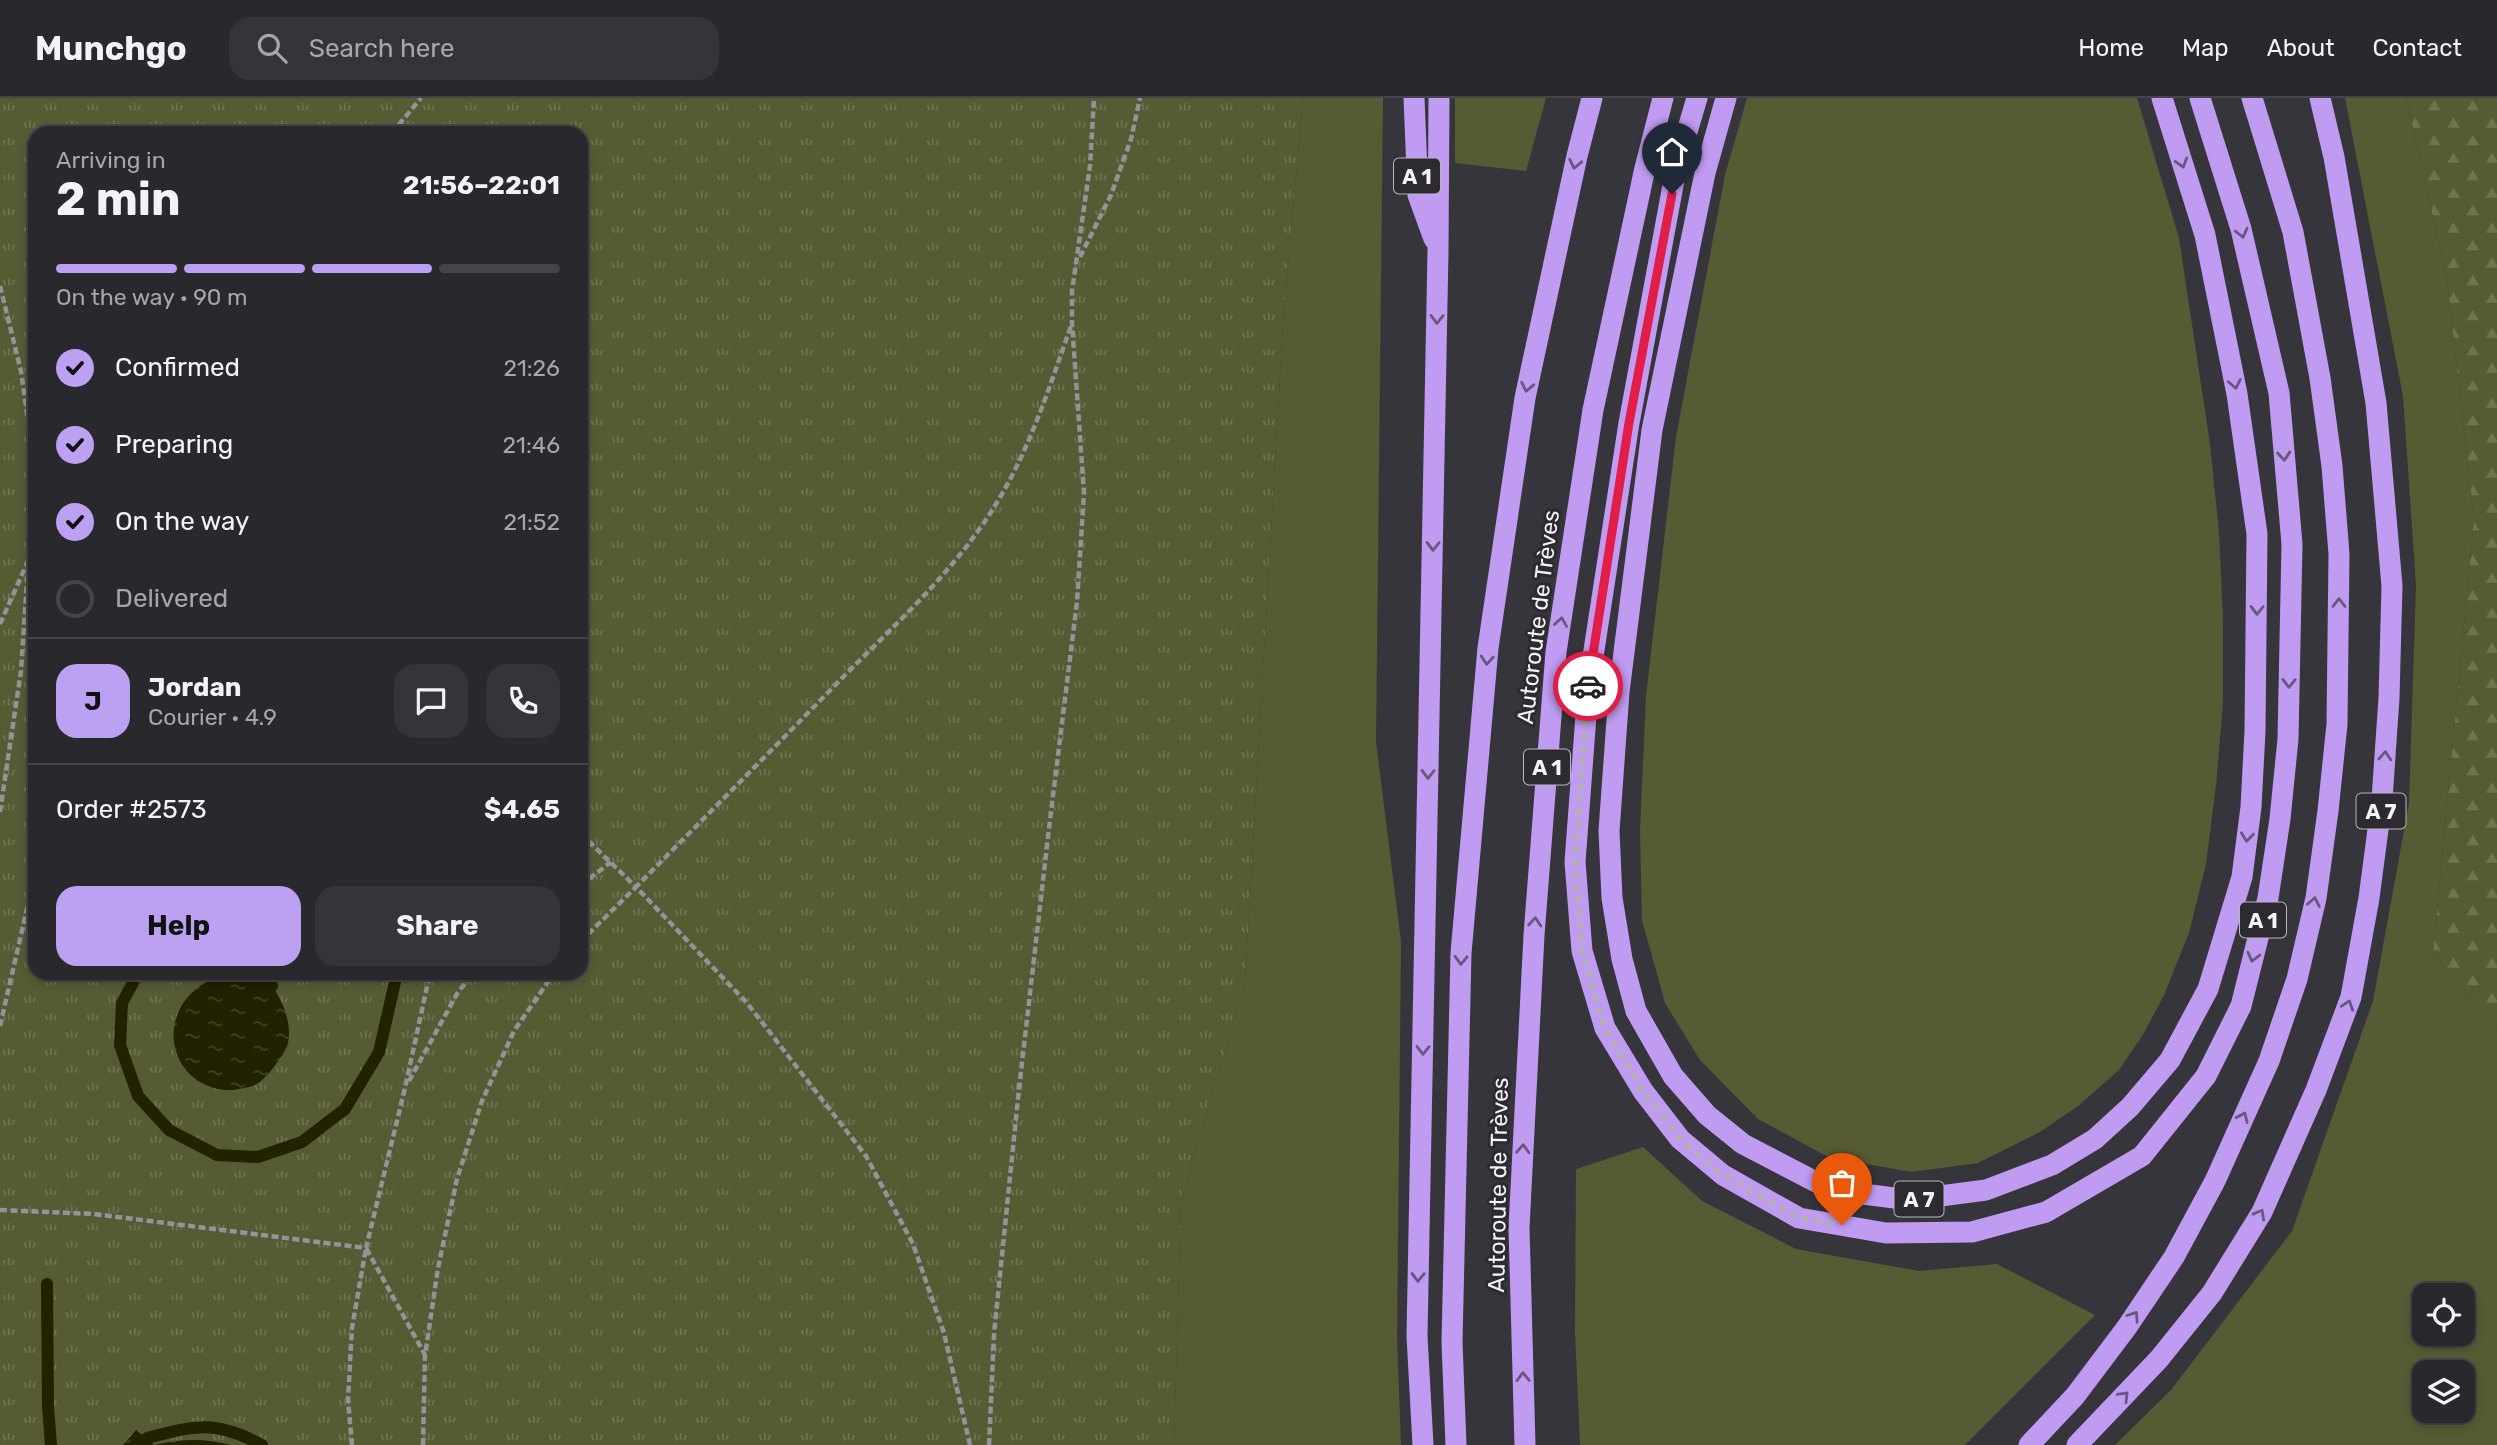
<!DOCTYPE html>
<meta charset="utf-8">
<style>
body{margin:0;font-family:Rubik,sans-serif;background:#353439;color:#f1f3f6;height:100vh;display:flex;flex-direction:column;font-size:26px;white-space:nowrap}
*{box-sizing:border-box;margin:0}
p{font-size:23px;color:#a5a6aa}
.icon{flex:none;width:38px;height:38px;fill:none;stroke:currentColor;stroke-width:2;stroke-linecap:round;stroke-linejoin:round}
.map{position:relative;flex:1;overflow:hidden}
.panel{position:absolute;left:28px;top:28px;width:560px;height:854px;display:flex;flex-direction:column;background:#29282d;border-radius:21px;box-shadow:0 4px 10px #0003,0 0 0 2px #454449}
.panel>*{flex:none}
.controls{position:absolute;left:2412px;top:1185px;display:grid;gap:14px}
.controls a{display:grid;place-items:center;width:63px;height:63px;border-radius:14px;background:#29282d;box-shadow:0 4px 10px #0003,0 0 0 2px #454449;font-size:35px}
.pin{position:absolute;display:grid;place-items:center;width:60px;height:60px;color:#fff;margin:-72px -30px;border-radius:50% 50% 50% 0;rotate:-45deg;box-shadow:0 0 7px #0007}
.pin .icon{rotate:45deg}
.courier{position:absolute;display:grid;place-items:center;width:70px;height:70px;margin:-35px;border:5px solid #e11d48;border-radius:50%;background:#fff;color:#222;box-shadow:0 2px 9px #0007}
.head em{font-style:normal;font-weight:700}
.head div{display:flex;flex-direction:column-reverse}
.head{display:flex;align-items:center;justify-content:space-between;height:119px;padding:0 28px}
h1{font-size:46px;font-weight:700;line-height:52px}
.bar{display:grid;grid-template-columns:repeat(4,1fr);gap:10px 7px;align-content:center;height:84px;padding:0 28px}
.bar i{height:9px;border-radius:5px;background:#454449}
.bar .on{background:#bca0f2}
.bar p{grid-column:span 4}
.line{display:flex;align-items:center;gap:18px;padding:0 28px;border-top:2px solid #454449}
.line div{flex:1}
.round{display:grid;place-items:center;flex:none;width:74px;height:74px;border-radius:21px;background:#353439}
ol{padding:0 28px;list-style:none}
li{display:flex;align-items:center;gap:21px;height:77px}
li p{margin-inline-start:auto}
li .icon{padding:7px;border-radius:50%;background:#bca0f2;color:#111;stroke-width:4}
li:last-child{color:#a5a6aa}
li i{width:38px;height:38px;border:4px solid #454449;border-radius:50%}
.cta{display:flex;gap:14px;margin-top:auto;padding:14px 28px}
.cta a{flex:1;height:80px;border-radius:21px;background:#bca0f2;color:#111;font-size:28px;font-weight:700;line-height:80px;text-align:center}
.cta a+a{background:#353439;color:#f1f3f6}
header{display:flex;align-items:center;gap:42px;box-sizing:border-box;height:98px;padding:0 35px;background:#29282d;border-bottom:2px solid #454449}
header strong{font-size:33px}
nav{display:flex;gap:38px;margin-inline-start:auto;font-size:24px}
.search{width:490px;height:63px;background:#353439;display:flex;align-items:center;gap:18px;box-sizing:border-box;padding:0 24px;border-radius:21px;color:#a5a6aa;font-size:26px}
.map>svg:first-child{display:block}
.grass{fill:#575b34;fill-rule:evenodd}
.forest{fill:url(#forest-firs)}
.park{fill:url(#park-tufts);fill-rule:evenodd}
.water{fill:url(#water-ripples)}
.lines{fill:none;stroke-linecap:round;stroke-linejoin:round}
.stream{stroke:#202200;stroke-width:12}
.path{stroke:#959399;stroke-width:4.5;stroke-dasharray:7 3.5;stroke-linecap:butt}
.motorway{stroke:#bf9bf1;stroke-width:21}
.oneway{stroke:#67587e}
.done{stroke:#b2b0b6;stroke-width:7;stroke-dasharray:0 12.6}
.route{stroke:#e11d48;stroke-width:9}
.labels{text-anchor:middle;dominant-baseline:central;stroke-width:6;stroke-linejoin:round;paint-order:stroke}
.shield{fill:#2d2b31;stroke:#b9b7bc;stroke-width:2}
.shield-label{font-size:21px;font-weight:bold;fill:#f5f3f7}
.street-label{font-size:23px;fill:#f5f3f7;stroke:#2d2b31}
</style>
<header>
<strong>Munchgo</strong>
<div class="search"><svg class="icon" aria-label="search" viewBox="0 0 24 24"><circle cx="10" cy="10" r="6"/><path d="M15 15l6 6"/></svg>Search here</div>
<nav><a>Home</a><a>Map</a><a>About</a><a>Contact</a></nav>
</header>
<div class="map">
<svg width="2497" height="1347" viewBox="0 0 2497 1347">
<defs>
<pattern id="forest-firs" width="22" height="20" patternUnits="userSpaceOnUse" patternTransform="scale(1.75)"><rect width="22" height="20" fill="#575b34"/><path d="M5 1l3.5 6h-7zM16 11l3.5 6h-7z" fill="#707352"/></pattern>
<pattern id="park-tufts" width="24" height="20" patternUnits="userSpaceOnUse" patternTransform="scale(1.75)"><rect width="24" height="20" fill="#575b34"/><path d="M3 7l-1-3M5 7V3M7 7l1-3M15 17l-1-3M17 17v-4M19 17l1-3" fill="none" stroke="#707352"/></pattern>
<pattern id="water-ripples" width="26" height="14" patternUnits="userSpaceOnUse" patternTransform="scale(1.75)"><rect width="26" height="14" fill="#202200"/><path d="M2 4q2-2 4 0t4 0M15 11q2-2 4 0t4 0" fill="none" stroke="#414326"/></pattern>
</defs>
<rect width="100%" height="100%" fill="#37353c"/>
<!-- grass -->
<g class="grass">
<polygon points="1303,0 1383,0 1376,644 1401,844 1397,1240 1401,1347 1174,1347 1181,1103 1245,885 1283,225"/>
<polygon points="1455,0 1546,0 1526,73 1455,65"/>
<polygon points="1747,0 2137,0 2179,140 2210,346 2219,435 2223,521 2223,604 2216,687 2206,766 2189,835 2164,897 2144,935 2119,972 2078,1008 2040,1034 1978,1065 1911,1074 1828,1059 1758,1021 1700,962 1665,905 1642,822 1640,733 1646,598 1676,339 1725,77"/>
<path d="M 2345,0 L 2406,0 L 2447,182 L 2474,421 L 2433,854 L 2497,933 L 2497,1347 L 2115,1347 L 2171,1292 L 2292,1133 L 2373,903 L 2409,705 L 2416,487 L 2403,298 ZM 2424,1197 L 2462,1197 L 2462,1236 L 2424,1236 ZM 2424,1274 L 2462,1274 L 2462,1312 L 2424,1312 Z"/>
<polygon points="1643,1049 1702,1103 1796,1151 1919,1173 1997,1166 2095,1217 1965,1347 1580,1347 1575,1234 1576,1071"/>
</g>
<!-- forest -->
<polygon class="forest" points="2406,0 2497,0 2497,933 2433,854 2474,421 2447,182"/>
<!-- park -->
<path class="park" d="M 0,0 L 1303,0 L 1283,225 L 1245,885 L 1181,1103 L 1174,1347 L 0,1347 ZM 35,35 L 581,35 L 581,875 L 35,875 Z"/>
<!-- water -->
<g class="water">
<path d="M 235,875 C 247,875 266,880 273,890 C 284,904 292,928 288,945 C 285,956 266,982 255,987 C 247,990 232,993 224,992 C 169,985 156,919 200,888 C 209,882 223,877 235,875 Z"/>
<path d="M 136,1332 L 154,1347 C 182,1341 204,1340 231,1347 L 123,1347 Z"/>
</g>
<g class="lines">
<!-- stream -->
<g class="stream">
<polyline points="142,875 135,881 122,905 120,947 138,998 169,1032 217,1057 258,1059 302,1044 345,1011 379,954 395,884 395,875"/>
<polyline points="261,875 272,888"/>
<polyline points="47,1186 48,1309 51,1347"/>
<path d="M 147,1340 C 196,1327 216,1322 262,1347"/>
</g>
<!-- path -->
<g class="path">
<polyline points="392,35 421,0"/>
<polyline points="1080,159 1111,97 1131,41 1140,0"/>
<polyline points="0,188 21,273 34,365"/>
<polyline points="0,526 28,463"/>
<polyline points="0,714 21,573 35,365"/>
<polyline points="581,736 636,789 581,843"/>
<polyline points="581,787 611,764"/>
<polyline points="0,928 35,776"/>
<polyline points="409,983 458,894 474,875"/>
<polyline points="0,1112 94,1116 366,1150 405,990 430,875"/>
<polyline points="352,1347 348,1302 352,1230 366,1150 425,1257"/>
<polyline points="423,1347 425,1258 438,1170 457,1081 482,1003 514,933 554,875"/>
<path d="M 970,1347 L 944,1235 L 913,1146 L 866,1058 L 747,905 L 636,789 C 706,718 776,648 845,577 C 898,524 957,470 996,406 C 1031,349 1050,287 1072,225"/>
<polyline points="989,1347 994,1236 1019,991 1049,730 1077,504 1084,395 1072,225 1072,193 1090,68 1094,0"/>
</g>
<!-- motorway -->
<g class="motorway">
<polyline points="1414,0 1418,97 1434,141"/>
<polyline points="1697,0 1676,71 1629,325 1588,591 1575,764 1582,853 1605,930 1643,993 1680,1041 1723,1077 1799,1120 1886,1135 1972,1134 2046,1114 2142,1058 2206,978 2241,908 2268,800 2280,721 2288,641 2292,446 2279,295 2241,131 2200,0"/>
<polyline points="1726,0 1705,75 1652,332 1619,594 1609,733 1612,800 1622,861 1636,913 1673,978 1707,1017 1743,1046 1816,1084 1863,1096 1910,1102 1986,1092 2052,1067 2095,1041 2130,1009 2170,962 2208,891 2242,779 2251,709 2255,633 2257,436 2237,296 2205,137 2162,0"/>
<polyline points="1423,1347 1417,1238 1438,153 1439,0"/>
<polyline points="1456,1347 1452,1244 1461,855 1488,550 1525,300 1577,58 1592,0"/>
<polyline points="1525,1347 1519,1130 1534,837 1556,554 1593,312 1645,70 1663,0"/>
<polyline points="2029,1347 2075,1298 2127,1229 2174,1159 2215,1083 2269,963 2297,881 2316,800 2328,713 2337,626 2339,456 2332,368 2320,280 2293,134 2252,0"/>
<polyline points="2077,1347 2159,1261 2212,1195 2262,1114 2316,992 2351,899 2369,800 2382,701 2389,600 2392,488 2376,305 2334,59 2320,0"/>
</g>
</g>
<!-- one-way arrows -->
<defs><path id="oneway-chevron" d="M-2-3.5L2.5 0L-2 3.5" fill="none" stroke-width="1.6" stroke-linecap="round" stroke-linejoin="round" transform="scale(1.75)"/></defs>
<g class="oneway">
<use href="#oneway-chevron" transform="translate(2182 65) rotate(73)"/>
<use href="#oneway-chevron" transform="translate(1575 66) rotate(102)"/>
<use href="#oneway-chevron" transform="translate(2242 135) rotate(76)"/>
<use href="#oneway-chevron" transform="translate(1437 221) rotate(91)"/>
<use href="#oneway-chevron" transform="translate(2235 286) rotate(79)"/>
<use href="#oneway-chevron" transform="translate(1527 289) rotate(102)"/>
<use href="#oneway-chevron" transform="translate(2284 358) rotate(85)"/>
<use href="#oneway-chevron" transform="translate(1433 448) rotate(91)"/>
<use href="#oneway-chevron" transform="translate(2339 505) rotate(-90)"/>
<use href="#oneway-chevron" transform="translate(2257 512) rotate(91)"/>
<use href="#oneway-chevron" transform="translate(1561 524) rotate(-81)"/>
<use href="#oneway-chevron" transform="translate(1487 562) rotate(95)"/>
<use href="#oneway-chevron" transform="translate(2289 585) rotate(91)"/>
<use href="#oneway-chevron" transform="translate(2385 658) rotate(-86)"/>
<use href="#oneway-chevron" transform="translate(1428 676) rotate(91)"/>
<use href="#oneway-chevron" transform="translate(2247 739) rotate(97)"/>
<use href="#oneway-chevron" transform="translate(2314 804) rotate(-79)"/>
<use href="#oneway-chevron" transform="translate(1535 824) rotate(-85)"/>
<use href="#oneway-chevron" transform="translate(2253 859) rotate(104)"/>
<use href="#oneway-chevron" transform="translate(1461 862) rotate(92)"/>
<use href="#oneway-chevron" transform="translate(2348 907) rotate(-71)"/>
<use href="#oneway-chevron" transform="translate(1423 952) rotate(91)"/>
<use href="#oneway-chevron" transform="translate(2243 1019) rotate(-66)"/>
<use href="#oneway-chevron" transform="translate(1523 1051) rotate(-87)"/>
<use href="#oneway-chevron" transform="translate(2260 1116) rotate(-61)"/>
<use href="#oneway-chevron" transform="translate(1418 1179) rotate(91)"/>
<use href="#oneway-chevron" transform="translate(2134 1218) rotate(-56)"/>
<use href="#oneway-chevron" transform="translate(1523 1279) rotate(-91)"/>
<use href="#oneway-chevron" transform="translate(2124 1298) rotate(-46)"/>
</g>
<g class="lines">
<!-- done -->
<polyline class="done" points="1588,588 1575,764 1582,853 1605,930 1643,993 1680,1041 1694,1053 1723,1077 1799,1120 1842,1127"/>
<!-- route -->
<polyline class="route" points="1588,588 1629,325 1672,96"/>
</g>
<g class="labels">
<!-- shield labels -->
<g class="shield">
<rect x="1394" y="60.5" width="46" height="35" rx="5"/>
<rect x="1524" y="651.5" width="46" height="35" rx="5"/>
<rect x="2356.5" y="695.5" width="49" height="35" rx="5"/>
<rect x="2240" y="804.5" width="46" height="35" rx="5"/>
<rect x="1894.5" y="1083.5" width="49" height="35" rx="5"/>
</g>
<g class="shield-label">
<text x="1417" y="78">A 1</text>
<text x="1547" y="669">A 1</text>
<text x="2381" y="713">A 7</text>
<text x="2263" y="822">A 1</text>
<text x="1919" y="1101">A 7</text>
</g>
<!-- street labels -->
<g class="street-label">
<text transform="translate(1538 519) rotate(-83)">Autoroute de Trèves</text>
<text transform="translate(1498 1087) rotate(-89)">Autoroute de Trèves</text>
</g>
</g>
</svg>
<div class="controls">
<a><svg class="icon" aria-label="locate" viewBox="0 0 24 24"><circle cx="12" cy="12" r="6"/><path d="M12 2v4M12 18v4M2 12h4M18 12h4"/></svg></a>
<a><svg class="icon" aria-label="layers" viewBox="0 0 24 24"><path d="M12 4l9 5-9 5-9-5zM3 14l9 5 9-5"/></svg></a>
</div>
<div class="pin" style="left:1842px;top:1127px;background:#ea580c"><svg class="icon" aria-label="bag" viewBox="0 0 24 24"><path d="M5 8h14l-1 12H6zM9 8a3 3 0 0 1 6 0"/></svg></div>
<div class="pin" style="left:1672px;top:96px;background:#1f2937"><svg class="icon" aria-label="home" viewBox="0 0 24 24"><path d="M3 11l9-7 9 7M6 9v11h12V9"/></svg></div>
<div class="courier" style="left:1588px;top:588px"><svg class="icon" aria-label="car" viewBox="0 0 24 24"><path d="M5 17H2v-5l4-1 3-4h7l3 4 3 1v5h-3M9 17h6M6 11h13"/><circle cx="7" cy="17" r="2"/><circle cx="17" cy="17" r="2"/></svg></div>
<section class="panel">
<div class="head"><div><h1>2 min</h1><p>Arriving in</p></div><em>21:56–22:01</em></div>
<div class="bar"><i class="on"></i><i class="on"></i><i class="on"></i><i></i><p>On the way · 90 m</p></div>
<ol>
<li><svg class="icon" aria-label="check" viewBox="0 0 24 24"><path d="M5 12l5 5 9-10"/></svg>Confirmed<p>21:26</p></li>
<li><svg class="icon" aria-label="check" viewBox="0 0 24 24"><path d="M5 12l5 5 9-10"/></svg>Preparing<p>21:46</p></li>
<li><svg class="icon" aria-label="check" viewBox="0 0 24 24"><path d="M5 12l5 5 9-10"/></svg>On the way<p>21:52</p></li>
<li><i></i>Delivered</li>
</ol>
<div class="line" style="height:126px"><b class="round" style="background:#bca0f2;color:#111">J</b><div><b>Jordan</b><p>Courier · 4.9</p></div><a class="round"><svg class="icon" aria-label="chat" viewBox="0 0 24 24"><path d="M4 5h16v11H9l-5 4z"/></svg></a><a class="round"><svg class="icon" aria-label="phone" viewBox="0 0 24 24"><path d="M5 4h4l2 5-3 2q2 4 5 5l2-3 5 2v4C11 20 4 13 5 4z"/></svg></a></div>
<div class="line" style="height:91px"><div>Order #2573</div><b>$4.65</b></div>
<div class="cta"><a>Help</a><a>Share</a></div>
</section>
</div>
